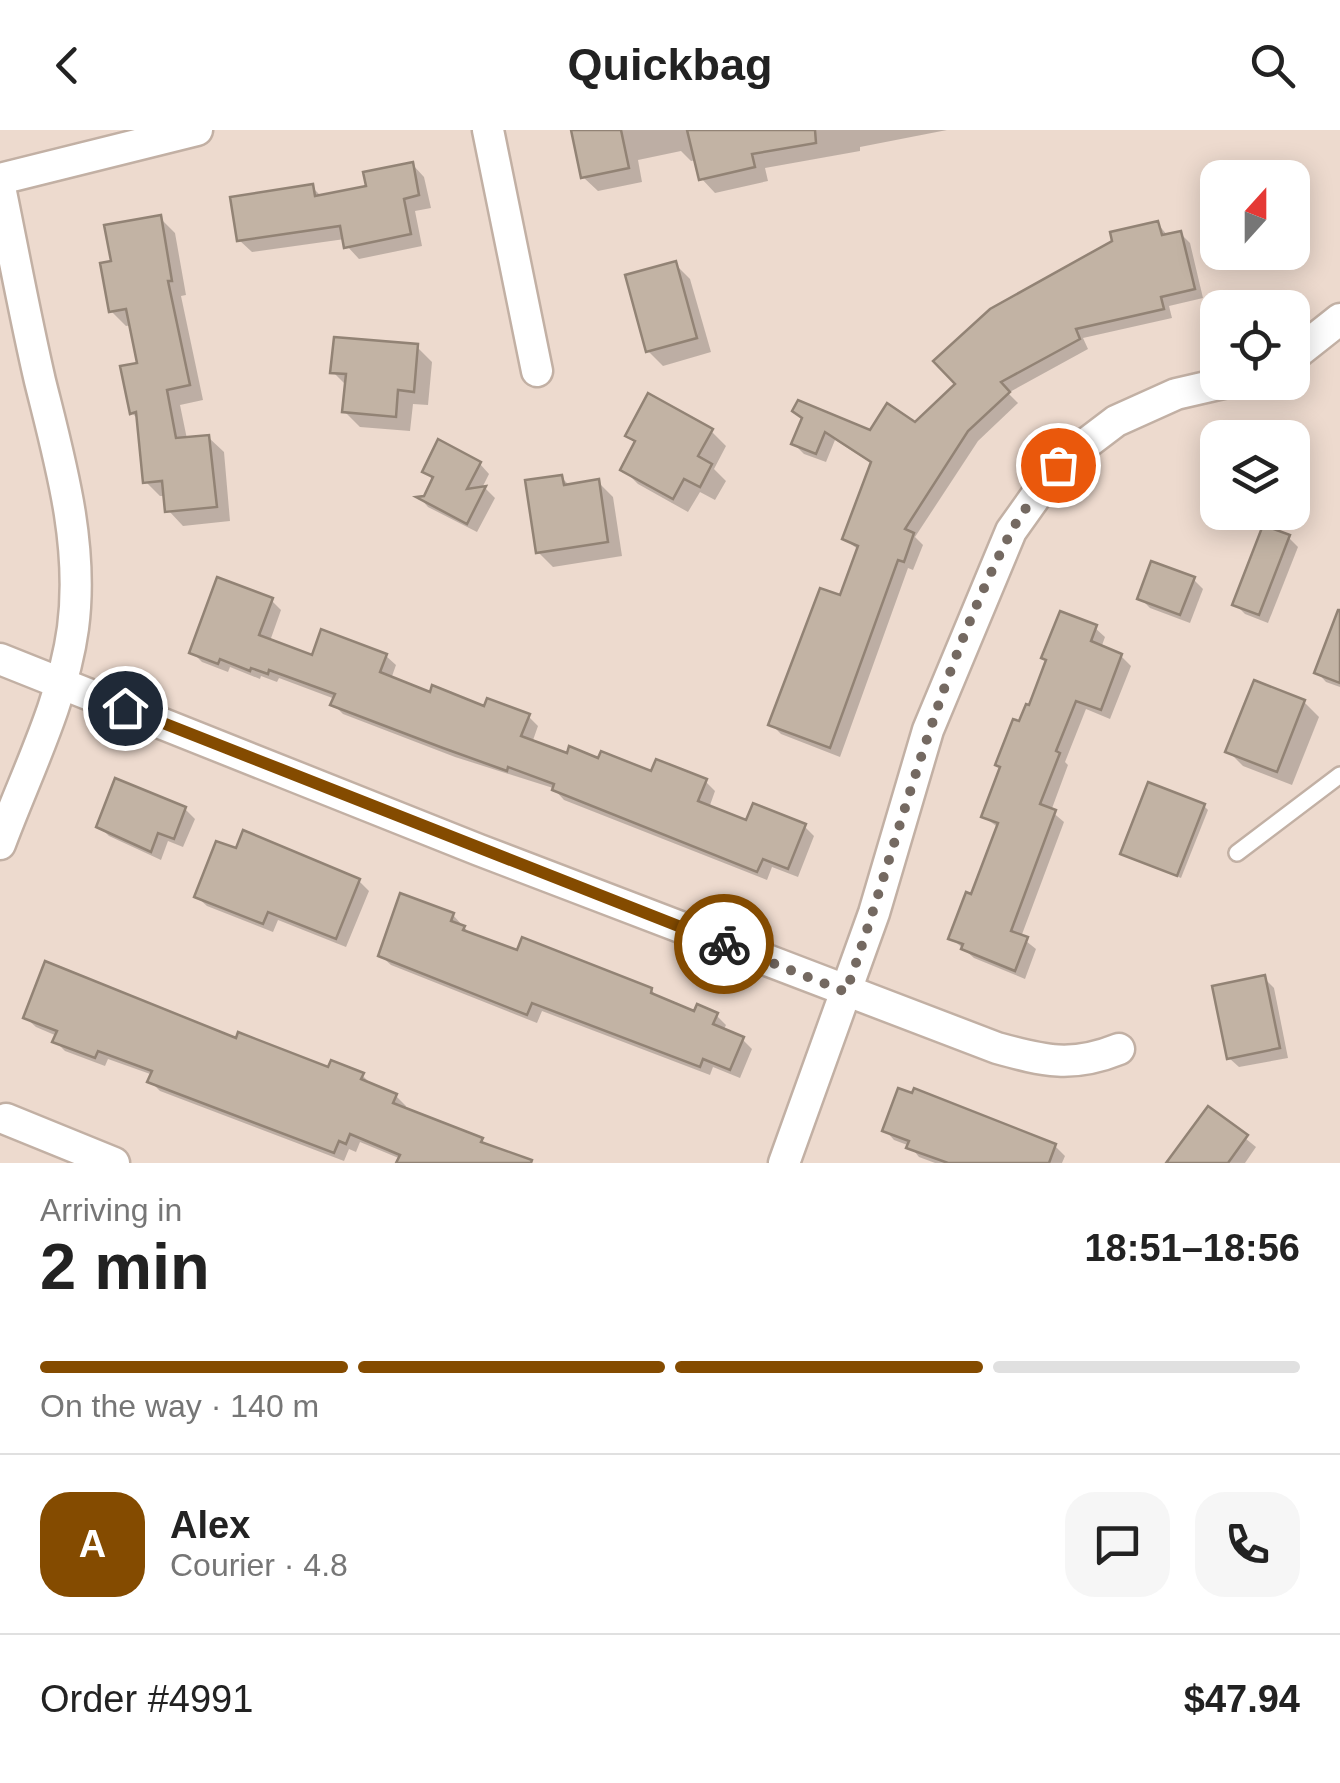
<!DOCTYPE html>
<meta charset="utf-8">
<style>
body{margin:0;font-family:Arial,sans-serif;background:#f6f6f6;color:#222;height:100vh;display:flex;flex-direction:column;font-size:38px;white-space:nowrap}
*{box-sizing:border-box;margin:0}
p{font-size:32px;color:#767676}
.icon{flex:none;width:55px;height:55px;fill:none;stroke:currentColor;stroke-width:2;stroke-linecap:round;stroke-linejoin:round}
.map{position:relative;height:1033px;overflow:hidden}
.sheet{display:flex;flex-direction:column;background:#fff;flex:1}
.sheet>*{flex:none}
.needle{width:65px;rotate:21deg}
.controls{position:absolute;left:1200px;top:30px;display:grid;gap:20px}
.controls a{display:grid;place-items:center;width:110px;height:110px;border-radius:20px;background:#fff;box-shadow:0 5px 25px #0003;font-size:50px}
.pin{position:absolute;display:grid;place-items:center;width:85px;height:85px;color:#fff;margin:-42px;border:5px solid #fff;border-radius:50%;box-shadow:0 2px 10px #0007}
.courier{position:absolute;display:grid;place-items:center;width:100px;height:100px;margin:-50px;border:8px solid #844b00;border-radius:50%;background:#fff;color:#222;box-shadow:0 2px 12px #0007}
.headline em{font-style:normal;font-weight:600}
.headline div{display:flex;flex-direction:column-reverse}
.headline{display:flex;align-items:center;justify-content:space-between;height:170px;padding:0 40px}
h1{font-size:65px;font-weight:600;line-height:75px}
.bar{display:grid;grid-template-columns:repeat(4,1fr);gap:15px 10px;align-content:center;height:120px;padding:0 40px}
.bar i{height:12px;border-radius:8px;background:#e0e0e0}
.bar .current{background:#844b00}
.bar p{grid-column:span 4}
.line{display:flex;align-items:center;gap:25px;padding:0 40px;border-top:2px solid #e0e0e0}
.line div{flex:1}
.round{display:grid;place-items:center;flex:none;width:105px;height:105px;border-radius:30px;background:#f6f6f6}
header{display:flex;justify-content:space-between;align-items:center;height:130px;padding:0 40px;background:#fff;font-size:45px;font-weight:600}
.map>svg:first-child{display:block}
.shadow{fill:#0003}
.building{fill:#c2b3a4;stroke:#928375;stroke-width:2.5}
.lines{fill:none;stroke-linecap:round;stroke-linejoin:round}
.lane-casing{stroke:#c2b0a4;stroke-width:20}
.street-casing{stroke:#c2b0a4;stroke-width:35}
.lane{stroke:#fff;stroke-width:15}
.street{stroke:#fff;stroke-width:30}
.done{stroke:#746961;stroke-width:10;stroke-dasharray:0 18}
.route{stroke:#844b00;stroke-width:12}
</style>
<header><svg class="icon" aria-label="back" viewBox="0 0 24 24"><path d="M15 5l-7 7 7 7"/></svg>Quickbag<svg class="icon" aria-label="search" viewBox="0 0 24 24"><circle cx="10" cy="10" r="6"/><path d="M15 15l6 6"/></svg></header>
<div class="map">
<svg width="1340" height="1033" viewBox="0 0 1340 1033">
<rect width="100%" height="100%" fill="#eddace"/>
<!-- shadow -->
<g class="shadow">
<polygon points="577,0 947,0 860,17 860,21 765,38 768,51 715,63 701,48 697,30 691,31 681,21 638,30 642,52 598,61 583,47"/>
<polygon points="412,34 424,47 431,78 415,81 422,116 359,129 347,116 345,109 252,122 239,110 312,57 322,67 369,58"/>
<polygon points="160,88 175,103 186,165 181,166 203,270 180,275 187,309 208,307 224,322 230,391 183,396 168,380 166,366 160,366 145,351 139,290 132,283 140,235 132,195 126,196 111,181 114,133"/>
<polygon points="1157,93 1168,106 1180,103 1190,113 1203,168 1169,176 1172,188 1083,208 1088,219 1008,263 1018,273 978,311 915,407 923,415 913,440 908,438 840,627 781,604 771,594 842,469 859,420 844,409 873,334 835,310 826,332 804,324 794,314 804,290 871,303 915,295"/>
<polygon points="675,134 690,149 711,222 663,236 648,221"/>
<polygon points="417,217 432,232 428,275 413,274 410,301 360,297 345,282 347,256 333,242"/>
<polygon points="711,301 726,316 714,339 726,351 715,370 700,362 688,382 638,354 623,339 637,314 628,305"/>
<polygon points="480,334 489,344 481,360 486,359 495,368 477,402 428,377 421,369 425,368 434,351 425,341"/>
<polygon points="561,347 570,356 598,352 613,367 622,426 553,437 538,422"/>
<polygon points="1288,407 1298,417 1268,493 1245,484 1235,474"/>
<polygon points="1193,449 1203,459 1190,493 1150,478 1140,468"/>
<polygon points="271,470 281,480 270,511 313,528 386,526 396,535 391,549 431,565 486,580 528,586 538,596 532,613 568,626 652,645 705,651 715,661 709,678 748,693 805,697 814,706 798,747 772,737 767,750 564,670 553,658 455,627 343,584 333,574 335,569 279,548 277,552 261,546 260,549 230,537 228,542 202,532 192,522"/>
<polygon points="1095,498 1105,507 1101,518 1121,526 1131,536 1110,589 1086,579 1065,632 1068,635 1051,681 1064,692 1021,807 1036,819 1025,849 974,828 951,808 973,768 999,698 984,687 1021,594"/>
<polygon points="1340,502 1340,557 1326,552 1317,542"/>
<polygon points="1304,572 1319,587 1292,655 1243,636 1228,621"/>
<polygon points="1204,676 1208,680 1181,748 1123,723"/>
<polygon points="185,679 195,689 183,717 168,711 161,730 109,706 99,696"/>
<polygon points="359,751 369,761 346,817 278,790 273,802 207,776 197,767"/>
<polygon points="453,785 472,806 518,823 651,860 660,869 695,884 716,885 726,895 723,901 742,909 752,919 740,948 713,937 710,945 542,881 537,893 391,835 381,826"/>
<polygon points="1264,848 1274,858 1288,928 1239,937 1229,928"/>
<polygon points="26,888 237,911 330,940 362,945 372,955 396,966 406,976 404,980 481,1010 491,1020 486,1033 399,1033 401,1029 360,1012 356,1022 349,1019 344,1031 160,961 150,951 153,945 108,929 105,936 65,921 55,911 57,906 36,897"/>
<polygon points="1209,979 1256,1017 1245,1033 1170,1033"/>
<polygon points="885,1000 1055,1016 1065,1026 1062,1033 935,1033 919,1027 910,1016 894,1010"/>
</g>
<!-- building -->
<g class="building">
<polygon points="571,0 621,0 629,38 581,48"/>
<polygon points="687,0 815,0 816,13 752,24 755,37 699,50"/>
<polygon points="413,32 419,65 404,69 411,104 344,118 340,96 237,111 230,67 313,54 315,66 366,56 363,42"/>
<polygon points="161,85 172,151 168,151 190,255 167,260 176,308 209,305 217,377 165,382 162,351 143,353 136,282 130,284 120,236 137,233 126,179 109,182 100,133 111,131 104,95"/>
<polygon points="1158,91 1162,105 1181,101 1195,159 1161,167 1164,179 1076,199 1080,209 1001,252 1010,262 968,301 905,399 914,403 904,432 898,430 830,618 768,595 820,458 840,465 858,416 842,409 871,332 825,302 816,324 791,314 802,288 792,281 798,270 870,300 887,273 915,292 955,254 933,231 990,179 1112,111 1110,102"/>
<polygon points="676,131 697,208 646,222 625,145"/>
<polygon points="334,207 418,214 414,262 398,260 396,287 342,282 346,244 330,243"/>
<polygon points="648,263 713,299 698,326 712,334 700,357 684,349 673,369 620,340 635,311 625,306"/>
<polygon points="438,309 481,332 467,359 486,356 467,394 416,367 424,366 433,347 422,342"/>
<polygon points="562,345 564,355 599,349 608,412 536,423 525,350"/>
<polygon points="1263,395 1290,405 1259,485 1232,475"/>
<polygon points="1151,431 1195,447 1180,485 1137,469"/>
<polygon points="217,447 273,468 259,505 312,525 321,499 387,524 380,542 430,562 432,555 484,576 487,568 530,584 521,606 567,623 569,616 598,628 601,621 651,641 656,629 707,649 698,671 746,690 753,673 806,694 788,739 763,729 757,742 552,660 554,654 508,637 507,641 443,618 330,575 335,564 269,540 268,544 251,538 250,541 220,529 218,534 189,523"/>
<polygon points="1338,480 1340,480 1340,553 1314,543"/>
<polygon points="1060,481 1097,495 1091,511 1122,524 1101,580 1076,571 1056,621 1060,623 1040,674 1056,680 1011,801 1028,807 1015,841 961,819 963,814 948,809 966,762 971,764 998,693 981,687 1000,637 995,635 1013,589 1019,591 1026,574 1029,575 1046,530 1041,528"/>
<polygon points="1254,550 1305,570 1277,642 1225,622"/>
<polygon points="115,648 186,677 174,709 158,703 151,722 96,697"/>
<polygon points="1148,652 1205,674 1177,746 1120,724"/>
<polygon points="243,700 360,749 336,809 268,782 263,794 194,767 216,711 236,718"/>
<polygon points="400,763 454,783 451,791 465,796 463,800 517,820 522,807 652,858 651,863 694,881 697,874 718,883 713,894 744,907 730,940 703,929 700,937 532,873 527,885 378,826"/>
<polygon points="45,831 236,908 238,902 328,937 331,930 364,943 361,949 397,964 393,973 483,1008 481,1012 532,1030 531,1033 396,1033 400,1025 350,1004 346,1014 339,1011 334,1023 147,952 152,941 98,921 95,928 52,912 57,901 23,888"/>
<polygon points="1265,845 1280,918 1227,929 1212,856"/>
<polygon points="898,958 912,963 914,958 1056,1014 1049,1033 948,1033 906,1018 909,1011 882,1001"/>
<polygon points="1208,976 1248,1005 1228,1033 1166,1033"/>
</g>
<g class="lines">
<defs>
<polyline id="lane" points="1237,723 1340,645"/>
<g id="street">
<polyline points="488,0 537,241"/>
<polyline points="0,49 197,0"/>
<path d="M 0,57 C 13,121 25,186 40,251 C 60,331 84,414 73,498 C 63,572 26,644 0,714"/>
<polyline points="1292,227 1340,189"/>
<path d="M 0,529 L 479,720 L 997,918 C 1044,931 1072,938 1119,919"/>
<polyline points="6,989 114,1033"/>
<polyline points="784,1033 874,783 928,600 1011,401 1058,335 1116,291 1176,264 1228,252"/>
</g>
</defs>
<!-- lane casing -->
<use href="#lane" class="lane-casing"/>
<!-- street casing -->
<use href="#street" class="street-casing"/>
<!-- lane -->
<use href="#lane" class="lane"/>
<!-- street -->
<use href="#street" class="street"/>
</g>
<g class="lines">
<!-- done -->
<path class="done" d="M 724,814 L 846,862 C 900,709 935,549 1010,404 C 1022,380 1042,358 1058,335"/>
<!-- route -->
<polyline class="route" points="125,578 724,814"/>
</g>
</svg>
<div class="controls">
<a><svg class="needle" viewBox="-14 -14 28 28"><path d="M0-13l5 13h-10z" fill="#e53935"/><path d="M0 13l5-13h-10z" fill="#767676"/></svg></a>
<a><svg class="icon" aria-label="locate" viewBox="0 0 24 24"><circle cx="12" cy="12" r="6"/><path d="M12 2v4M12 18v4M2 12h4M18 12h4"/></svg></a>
<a><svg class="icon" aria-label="layers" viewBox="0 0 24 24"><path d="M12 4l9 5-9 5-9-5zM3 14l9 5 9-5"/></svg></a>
</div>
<div class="pin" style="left:1058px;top:335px;background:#ea580c"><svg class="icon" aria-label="bag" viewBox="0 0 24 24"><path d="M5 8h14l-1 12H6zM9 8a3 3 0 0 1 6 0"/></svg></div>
<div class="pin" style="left:125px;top:578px;background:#1f2937"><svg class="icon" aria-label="home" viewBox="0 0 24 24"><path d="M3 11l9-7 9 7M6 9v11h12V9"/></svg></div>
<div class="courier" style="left:724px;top:814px"><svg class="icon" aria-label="bike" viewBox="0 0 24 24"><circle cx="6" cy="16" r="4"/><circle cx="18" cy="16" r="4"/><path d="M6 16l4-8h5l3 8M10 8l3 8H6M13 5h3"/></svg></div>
</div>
<section class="sheet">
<div class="headline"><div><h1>2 min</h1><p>Arriving in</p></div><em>18:51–18:56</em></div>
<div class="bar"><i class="current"></i><i class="current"></i><i class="current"></i><i></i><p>On the way · 140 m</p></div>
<div class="line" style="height:180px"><b class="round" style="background:#844b00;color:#fff">A</b><div><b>Alex</b><p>Courier · 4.8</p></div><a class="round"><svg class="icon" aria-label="chat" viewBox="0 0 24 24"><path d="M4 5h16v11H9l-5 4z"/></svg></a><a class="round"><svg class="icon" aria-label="phone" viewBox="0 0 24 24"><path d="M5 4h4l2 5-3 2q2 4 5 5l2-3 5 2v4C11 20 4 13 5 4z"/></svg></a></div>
<div class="line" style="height:130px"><div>Order #4991</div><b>$47.94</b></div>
</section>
